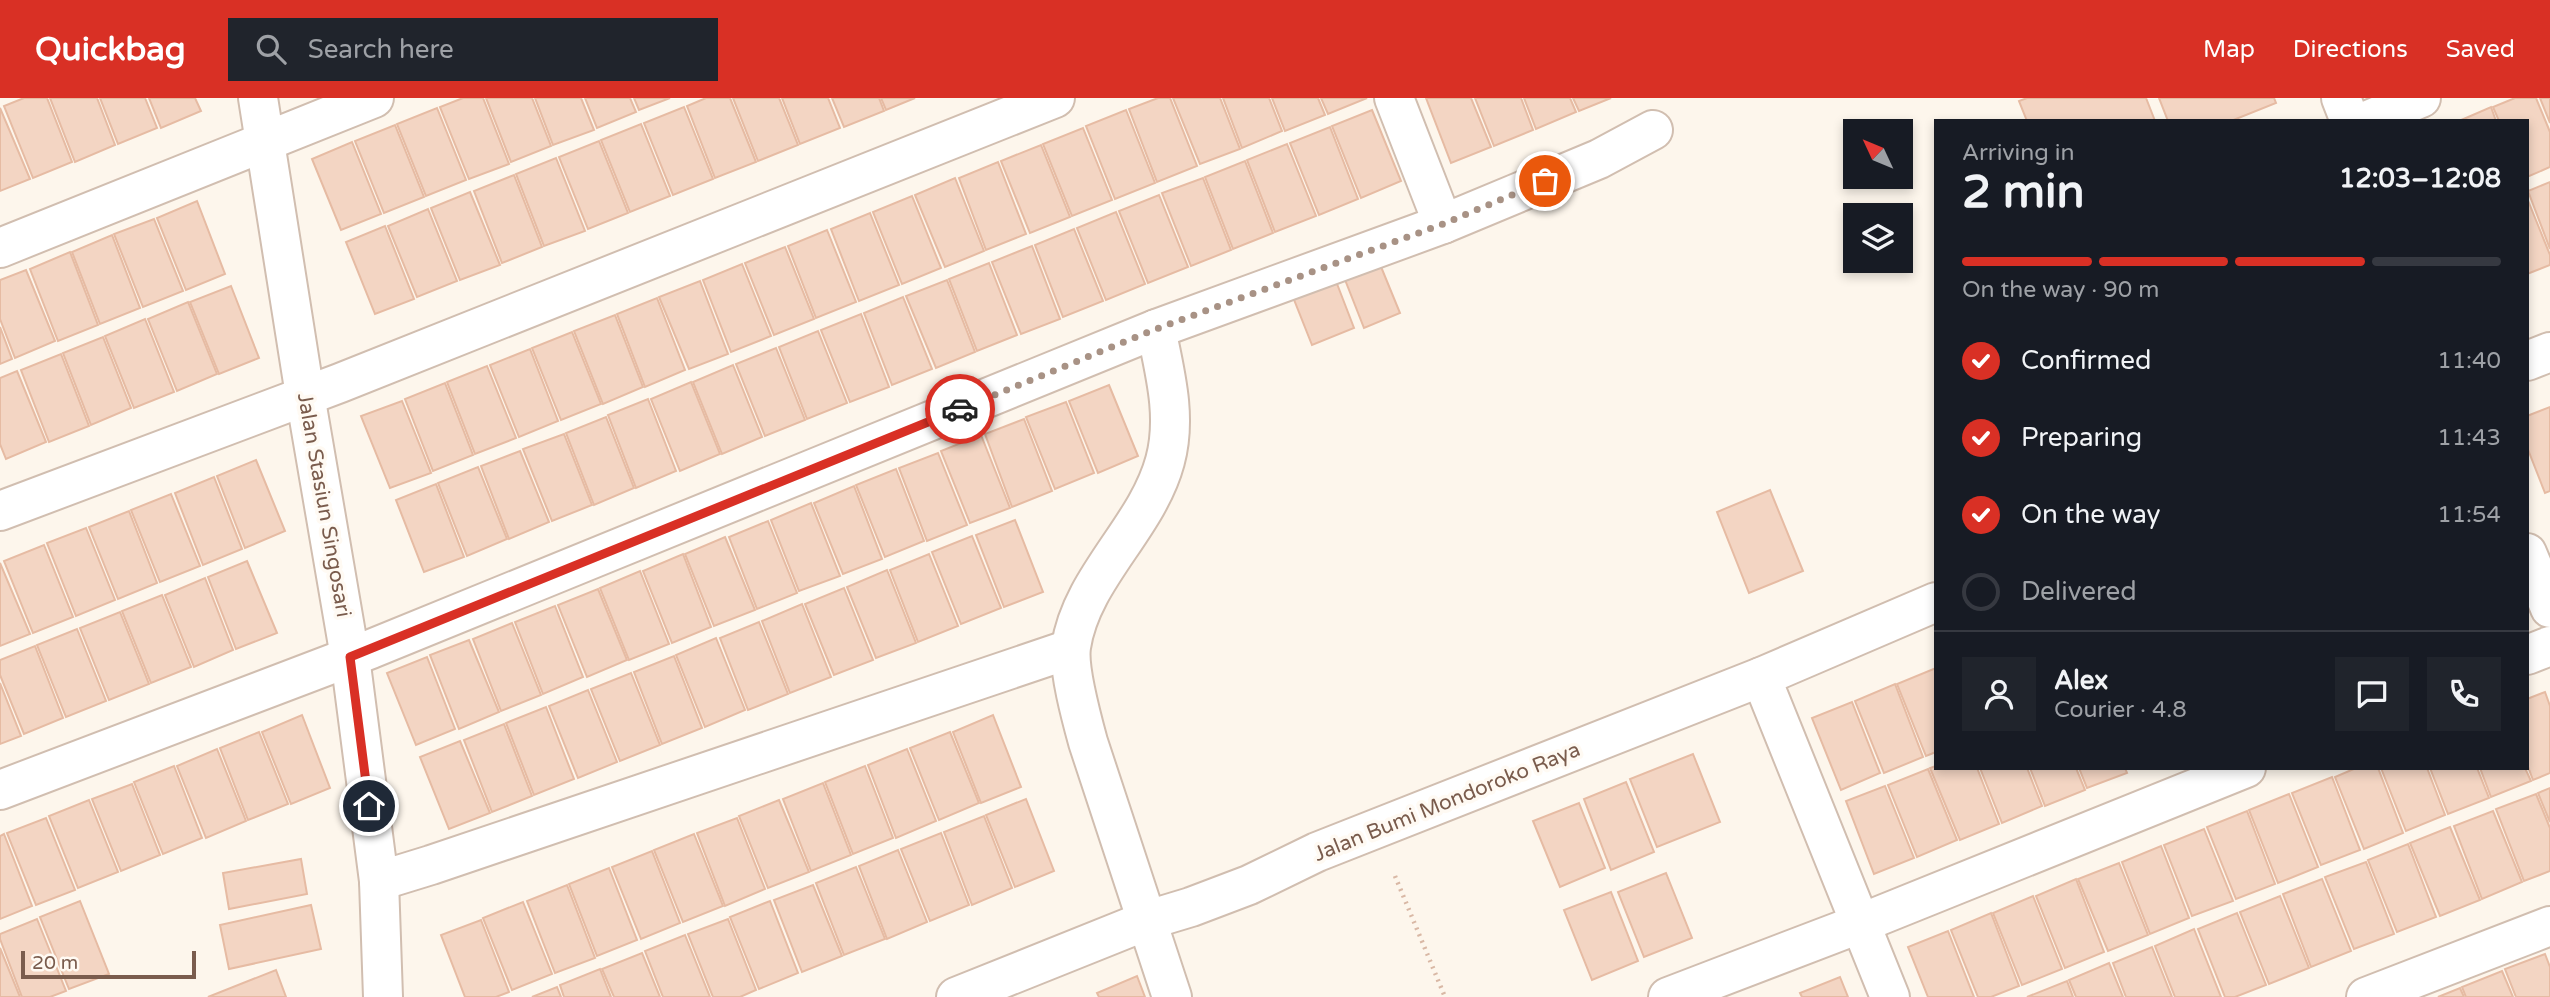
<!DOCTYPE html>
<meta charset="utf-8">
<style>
body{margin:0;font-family:"Varela Round",sans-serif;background:#20242c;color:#f1f3f6;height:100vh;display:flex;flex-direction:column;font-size:26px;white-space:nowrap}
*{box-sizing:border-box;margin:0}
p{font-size:23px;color:#9ea1a6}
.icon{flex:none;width:38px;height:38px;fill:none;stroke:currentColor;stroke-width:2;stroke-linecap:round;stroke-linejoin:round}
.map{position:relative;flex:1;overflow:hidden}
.panel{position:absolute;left:1934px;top:21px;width:595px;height:651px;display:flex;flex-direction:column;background:#171b24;border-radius:0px;box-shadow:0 4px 10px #0003}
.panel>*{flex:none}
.needle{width:46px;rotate:314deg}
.controls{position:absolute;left:1843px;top:21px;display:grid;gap:14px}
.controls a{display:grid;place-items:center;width:70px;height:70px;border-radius:0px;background:#171b24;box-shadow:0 4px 10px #0003;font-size:35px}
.scale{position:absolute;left:21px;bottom:18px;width:175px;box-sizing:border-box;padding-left:7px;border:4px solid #7a5c4d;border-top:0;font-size:19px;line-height:24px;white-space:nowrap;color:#7a5c4d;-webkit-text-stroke:5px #fffaf3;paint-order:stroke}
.pin{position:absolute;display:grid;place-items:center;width:60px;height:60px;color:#fff;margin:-30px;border:4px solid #fff;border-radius:50%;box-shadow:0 2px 7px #0007}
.courier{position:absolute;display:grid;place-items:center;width:70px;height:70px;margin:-35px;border:5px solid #d93025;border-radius:50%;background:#fff;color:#222;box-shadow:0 2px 9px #0007}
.headline em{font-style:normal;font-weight:700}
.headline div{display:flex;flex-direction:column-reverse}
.headline{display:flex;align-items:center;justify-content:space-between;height:119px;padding:0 28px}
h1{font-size:46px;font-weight:700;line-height:52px}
.bar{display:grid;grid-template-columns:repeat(4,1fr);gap:10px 7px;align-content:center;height:84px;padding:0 28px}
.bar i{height:9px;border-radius:5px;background:#363941}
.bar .on{background:#d93025}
.bar p{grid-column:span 4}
.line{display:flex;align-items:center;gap:18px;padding:0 28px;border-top:2px solid #363941}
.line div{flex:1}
.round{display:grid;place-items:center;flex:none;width:74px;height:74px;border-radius:0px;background:#20242c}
ol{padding:0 28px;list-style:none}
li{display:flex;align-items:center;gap:21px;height:77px}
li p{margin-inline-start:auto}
li .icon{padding:7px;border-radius:50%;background:#d93025;color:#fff;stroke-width:4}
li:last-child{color:#9ea1a6}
li i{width:38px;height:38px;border:4px solid #363941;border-radius:50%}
header{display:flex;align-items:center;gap:42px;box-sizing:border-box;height:98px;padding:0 35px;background:#d93025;color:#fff}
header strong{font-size:33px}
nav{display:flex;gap:38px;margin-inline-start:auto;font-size:24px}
.search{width:490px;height:63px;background:#20242c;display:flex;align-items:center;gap:18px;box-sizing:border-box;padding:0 24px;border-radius:0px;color:#9ea1a6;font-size:26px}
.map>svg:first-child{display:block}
.building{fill:#f3d5c3;stroke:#e6bba3;stroke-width:2}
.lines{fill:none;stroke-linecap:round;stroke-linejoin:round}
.minor-casing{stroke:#d1beb0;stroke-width:42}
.tertiary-casing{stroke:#d1beb0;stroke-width:42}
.path{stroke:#d9b8a5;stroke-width:4.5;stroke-dasharray:2 5;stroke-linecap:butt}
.minor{stroke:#fff;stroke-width:38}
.tertiary{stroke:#fff;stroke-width:38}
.done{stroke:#a89285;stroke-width:7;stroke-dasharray:0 12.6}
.route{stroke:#d93025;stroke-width:9}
.labels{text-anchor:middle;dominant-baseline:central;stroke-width:7;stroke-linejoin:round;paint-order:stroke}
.street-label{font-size:21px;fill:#7a5c4d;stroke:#fffaf3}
</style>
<header>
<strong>Quickbag</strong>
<div class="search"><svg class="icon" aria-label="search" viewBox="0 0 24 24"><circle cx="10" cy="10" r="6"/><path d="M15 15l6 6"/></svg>Search here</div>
<nav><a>Map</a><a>Directions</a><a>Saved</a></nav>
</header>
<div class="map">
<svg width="2550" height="899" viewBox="0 0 2550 899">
<rect width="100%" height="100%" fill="#fdf6ec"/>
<!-- building -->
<g class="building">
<polygon points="24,0 47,0 72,64 33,80 4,8"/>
<polygon points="50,0 97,0 115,47 75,64"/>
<polygon points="100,0 145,0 157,30 118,46"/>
<polygon points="149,0 195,0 201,13 161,30"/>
<polygon points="463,0 483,0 509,66 469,81 440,9"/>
<polygon points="486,0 532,0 551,48 511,64"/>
<polygon points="535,0 581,0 594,32 553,47"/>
<polygon points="585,0 630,0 636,14 597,30"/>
<polygon points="634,0 670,0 639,12"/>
<polygon points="706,0 730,0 756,64 715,80 687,8"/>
<polygon points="733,0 779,0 798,47 758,63"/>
<polygon points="782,0 828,0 840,30 800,46"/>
<polygon points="832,0 879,0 884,13 844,29"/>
<polygon points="881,0 915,0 886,12"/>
<polygon points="1158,0 1170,0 1197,68 1157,84 1129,11"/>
<polygon points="1173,0 1220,0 1240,51 1200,66"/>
<polygon points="1223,0 1269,0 1282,33 1242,50"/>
<polygon points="1272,0 1318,0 1325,17 1285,33"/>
<polygon points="1321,0 1367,0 1328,16"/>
<polygon points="1426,0 1471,0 1491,49 1451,65"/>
<polygon points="1475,0 1521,0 1533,32 1494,48"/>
<polygon points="1524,0 1570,0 1576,14 1536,31"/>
<polygon points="1573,0 1611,0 1579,13"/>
<polygon points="2027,0 2146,0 2155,23 2027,23 2019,3"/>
<polygon points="2159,0 2274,0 2276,5 2231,23 2168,23"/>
<polygon points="2515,0 2536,0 2550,34 2550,69 2527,79 2527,23 2499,23 2493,9"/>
<polygon points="2540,0 2550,0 2550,25"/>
<polygon points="684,9 713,81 673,97 644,25"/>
<polygon points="2491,9 2496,23 2459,23"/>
<polygon points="0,10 30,81 0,93"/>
<polygon points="437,10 466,82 426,98 397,26"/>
<polygon points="1126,12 1155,85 1115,101 1086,28"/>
<polygon points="1372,12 1401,83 1361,100 1332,28"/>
<polygon points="641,26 670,98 630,114 601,42"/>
<polygon points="395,27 424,99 384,115 355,43"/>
<polygon points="1330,29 1358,101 1319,117 1290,45"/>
<polygon points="1083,30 1112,102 1072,118 1043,46"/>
<polygon points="599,43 628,115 588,131 559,59"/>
<polygon points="352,44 381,116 341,132 312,61"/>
<polygon points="1287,46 1316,118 1275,134 1247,62"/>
<polygon points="1041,47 1070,119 1030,135 1001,63"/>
<polygon points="556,60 585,133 544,148 516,76"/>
<polygon points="1245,63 1273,135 1233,151 1205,79"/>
<polygon points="998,64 1026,136 986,152 959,80"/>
<polygon points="514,77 542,149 502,165 474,93"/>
<polygon points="955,80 984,153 945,169 915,97"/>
<polygon points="1203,80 1231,152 1191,168 1162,95"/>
<polygon points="2550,84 2550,151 2528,93"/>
<polygon points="470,94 500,167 460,182 431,110"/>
<polygon points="1159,97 1188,169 1148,185 1119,113"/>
<polygon points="912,98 941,170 902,186 873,114"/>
<polygon points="2527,100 2550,157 2550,167 2527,176"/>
<polygon points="197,103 225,176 186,192 157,120"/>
<polygon points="428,111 457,183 417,199 388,128"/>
<polygon points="1116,114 1145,186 1106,202 1077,130"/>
<polygon points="870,115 899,187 859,203 831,131"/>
<polygon points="154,121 183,193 143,209 114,136"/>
<polygon points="385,128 414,201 375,216 346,144"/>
<polygon points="1074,131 1103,203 1063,219 1035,147"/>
<polygon points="827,132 856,204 816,220 788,148"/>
<polygon points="112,137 140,210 100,226 72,154"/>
<polygon points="1032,148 1060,221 1021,236 992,164"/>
<polygon points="785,149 814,221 774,237 745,165"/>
<polygon points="70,154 98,227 58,243 30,171"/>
<polygon points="1377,159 1400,215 1364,230 1342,174"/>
<polygon points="989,165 1017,237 977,253 949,181"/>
<polygon points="742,166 771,238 731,254 703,182"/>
<polygon points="26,172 55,243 15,260 0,221 0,182"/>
<polygon points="1334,178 1354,230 1312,247 1291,194"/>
<polygon points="947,182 975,254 936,270 906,198"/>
<polygon points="700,183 728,256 689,271 659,199"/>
<polygon points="231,188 259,260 219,276 190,204"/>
<polygon points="903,199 932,271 892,287 864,215"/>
<polygon points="657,200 685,272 645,289 617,216"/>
<polygon points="188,204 217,276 177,293 148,221"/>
<polygon points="861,216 889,289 850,304 821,232"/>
<polygon points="615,217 643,289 603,306 574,233"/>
<polygon points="145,221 174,294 134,310 105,238"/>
<polygon points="0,229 12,261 0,266"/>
<polygon points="818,233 847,305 807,321 779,249"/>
<polygon points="572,234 601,306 561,322 532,250"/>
<polygon points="103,239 131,310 91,327 63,255"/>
<polygon points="776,250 805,322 765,338 736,266"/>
<polygon points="530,251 558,323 519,339 490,267"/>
<polygon points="61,256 89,328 49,344 21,272"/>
<polygon points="733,267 762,339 722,356 693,284"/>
<polygon points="487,268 516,340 475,356 447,284"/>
<polygon points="17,273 46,344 6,361 0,346 0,280"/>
<polygon points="691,284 720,356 680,373 651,301"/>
<polygon points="445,285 473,357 433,373 405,301"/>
<polygon points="1109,287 1138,358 1098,375 1069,303"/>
<polygon points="648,301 676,373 636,390 608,317"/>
<polygon points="402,303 431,375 390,390 361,318"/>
<polygon points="1066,304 1094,375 1055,391 1026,319"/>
<polygon points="2550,309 2550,393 2545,395 2527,349 2527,318"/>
<polygon points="606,319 634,390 594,407 566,335"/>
<polygon points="1024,321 1052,393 1012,409 985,336"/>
<polygon points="564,336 592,407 552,423 523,351"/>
<polygon points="981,337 1010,410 970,425 941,353"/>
<polygon points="520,353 549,424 509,441 481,368"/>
<polygon points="938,355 967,427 927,443 899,370"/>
<polygon points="256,362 285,433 245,450 217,378"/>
<polygon points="478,369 507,441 467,458 438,385"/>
<polygon points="896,371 924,443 885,459 856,387"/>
<polygon points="214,379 242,451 203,467 175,395"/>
<polygon points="436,386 464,459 424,474 396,402"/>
<polygon points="854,388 882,461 843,476 814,405"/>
<polygon points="1770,392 1803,473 1749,495 1717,414"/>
<polygon points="171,396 200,468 160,484 131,412"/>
<polygon points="811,405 840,478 799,493 771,422"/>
<polygon points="129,413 157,485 118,501 89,429"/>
<polygon points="1015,422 1043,494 1004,509 976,437"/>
<polygon points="768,423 797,495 757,511 729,439"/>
<polygon points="86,430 115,502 76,518 47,445"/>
<polygon points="972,438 1001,510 961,526 932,454"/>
<polygon points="725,439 755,512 714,528 685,456"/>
<polygon points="44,447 73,519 33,535 4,463"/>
<polygon points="683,456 711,529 672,545 643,473"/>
<polygon points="929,456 958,528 918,544 890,472"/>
<polygon points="247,463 277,535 236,551 208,479"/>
<polygon points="0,465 30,536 0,548"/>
<polygon points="887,472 916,545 876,560 847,489"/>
<polygon points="640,473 669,546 629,562 600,490"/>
<polygon points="205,480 233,552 194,569 165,497"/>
<polygon points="844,490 873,562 834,577 805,506"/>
<polygon points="598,491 627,562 587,579 558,507"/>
<polygon points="162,497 191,569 151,585 122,513"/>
<polygon points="802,506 831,579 790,595 762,523"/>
<polygon points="555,508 583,579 543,596 515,524"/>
<polygon points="120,514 149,586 109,602 80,530"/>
<polygon points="759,524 788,596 748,612 720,540"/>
<polygon points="512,525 541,597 501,613 473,541"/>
<polygon points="77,531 106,603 66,619 37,547"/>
<polygon points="716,540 745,612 705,629 676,557"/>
<polygon points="469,542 499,614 459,631 430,557"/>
<polygon points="35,548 63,620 24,636 0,577 0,562"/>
<polygon points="674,558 702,630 662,646 634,574"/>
<polygon points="427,559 455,631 416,647 387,575"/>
<polygon points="1936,570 1936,654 1926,658 1897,586"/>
<polygon points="631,575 660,647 620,663 591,591"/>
<polygon points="0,585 21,638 0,646"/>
<polygon points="1895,586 1923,659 1884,675 1855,603"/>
<polygon points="588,592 617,664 578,680 549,608"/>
<polygon points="2545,594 2550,608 2550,675 2533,682 2527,666 2527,601"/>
<polygon points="1852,604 1880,675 1841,692 1812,620"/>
<polygon points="546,609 574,681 534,697 506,625"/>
<polygon points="302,617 330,690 291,706 262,634"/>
<polygon points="993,617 1021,689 981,705 953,634"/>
<polygon points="504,626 532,698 492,714 464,642"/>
<polygon points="259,634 288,706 248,722 220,650"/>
<polygon points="950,634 979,705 939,722 910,650"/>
<polygon points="460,643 490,715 449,731 420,659"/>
<polygon points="217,651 246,723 206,740 177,668"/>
<polygon points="907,651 936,723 896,740 868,667"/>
<polygon points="1693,656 1720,724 1657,749 1630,681"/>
<polygon points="174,668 202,740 163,756 134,684"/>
<polygon points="865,668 893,740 853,756 825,684"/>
<polygon points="1936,668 1936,670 1977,670 1999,726 1960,742 1930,670"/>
<polygon points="1980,670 2027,670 2042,708 2002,725"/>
<polygon points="2030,670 2076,670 2085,692 2045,708"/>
<polygon points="2079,670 2125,670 2127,675 2087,690"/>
<polygon points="2356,670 2378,670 2403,735 2364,751 2335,679"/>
<polygon points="2381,670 2427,670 2445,717 2406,733"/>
<polygon points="2430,670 2477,670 2489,700 2448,716"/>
<polygon points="2480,670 2525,670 2531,683 2491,699"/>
<polygon points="1928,671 1957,742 1917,759 1888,687"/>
<polygon points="2332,679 2360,752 2321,767 2292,695"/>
<polygon points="1626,684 1654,754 1611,772 1584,701"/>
<polygon points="823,685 851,757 811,773 783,701"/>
<polygon points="132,686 160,757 121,773 92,701"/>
<polygon points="1885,688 1914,760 1874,776 1846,703"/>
<polygon points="2550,690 2550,724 2538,695"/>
<polygon points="2289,696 2318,769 2278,785 2249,712"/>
<polygon points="2536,696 2550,730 2550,773 2524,783 2496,711"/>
<polygon points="1026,701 1054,773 1015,789 986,717"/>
<polygon points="89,702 118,774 78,790 49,718"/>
<polygon points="779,702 809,774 768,790 739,718"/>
<polygon points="1579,705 1605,770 1560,789 1533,723"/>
<polygon points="2247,713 2275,786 2236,801 2207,729"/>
<polygon points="2493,713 2522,784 2482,801 2454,728"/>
<polygon points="984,718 1012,790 972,807 944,734"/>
<polygon points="46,720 75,792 36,807 7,735"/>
<polygon points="737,720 765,791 725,808 697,735"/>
<polygon points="2450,729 2480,802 2440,818 2410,745"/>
<polygon points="2204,731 2233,803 2192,818 2164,747"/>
<polygon points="941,735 969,807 930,823 901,751"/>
<polygon points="4,736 32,808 0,821 0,738"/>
<polygon points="694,736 723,808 683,824 654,752"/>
<polygon points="2408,746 2436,819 2397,834 2368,762"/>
<polygon points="2161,748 2189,820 2150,836 2122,764"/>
<polygon points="898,752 927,824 887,841 859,768"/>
<polygon points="652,753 680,825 641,841 612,769"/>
<polygon points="301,761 307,796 229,811 223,775"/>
<polygon points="2366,764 2394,836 2354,851 2325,779"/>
<polygon points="2119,765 2148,837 2108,853 2078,781"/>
<polygon points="856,769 885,841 844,857 816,785"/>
<polygon points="609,770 637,842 597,858 569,786"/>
<polygon points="1666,775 1692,840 1644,859 1618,794"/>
<polygon points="2076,781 2104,854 2065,870 2036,798"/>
<polygon points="2322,781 2351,853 2311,869 2283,796"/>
<polygon points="567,787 595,860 555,875 527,803"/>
<polygon points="813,787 842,858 802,874 774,802"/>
<polygon points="1611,794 1638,863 1592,882 1564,812"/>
<polygon points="2033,798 2062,871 2022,887 1993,815"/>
<polygon points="2280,798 2309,870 2269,886 2240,814"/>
<polygon points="80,803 109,876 69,891 40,819"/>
<polygon points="770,803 798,875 759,891 730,819"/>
<polygon points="523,804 552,876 512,892 483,820"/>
<polygon points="311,807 321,851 229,871 220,827"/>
<polygon points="1991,815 2019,888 1991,899 1978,899 1951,832"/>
<polygon points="2237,815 2266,887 2235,899 2225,899 2198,831"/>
<polygon points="37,821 66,893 50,899 22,899 0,841 0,836"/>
<polygon points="728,821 756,892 740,899 713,899 688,836"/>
<polygon points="481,822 509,894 496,899 465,899 441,837"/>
<polygon points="2194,831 2221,899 2175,899 2155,848"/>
<polygon points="1948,833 1974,899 1928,899 1908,849"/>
<polygon points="685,837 710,899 663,899 645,853"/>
<polygon points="2152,849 2172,899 2126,899 2113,865"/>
<polygon points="0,850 20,899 0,899"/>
<polygon points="642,855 660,899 614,899 602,871"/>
<polygon points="2545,856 2550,869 2550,899 2516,899 2505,871"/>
<polygon points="2109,865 2123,899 2076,899 2069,882"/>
<polygon points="600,871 611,899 564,899 560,887"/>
<polygon points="276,872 286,899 208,899"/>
<polygon points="2502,873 2513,899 2466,899 2462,889"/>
<polygon points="1137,878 1145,899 1099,899 1097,895"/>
<polygon points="1840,879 1848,899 1802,899 1800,895"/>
<polygon points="2067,883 2073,899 2027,899"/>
<polygon points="557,889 561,899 532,899"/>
<polygon points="2460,890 2464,899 2438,899"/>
</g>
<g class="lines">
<defs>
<g id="minor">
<polyline points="1394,0 1443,126"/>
<polyline points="2341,0 2350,23"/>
<polyline points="2366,23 2421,0"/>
<polyline points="0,150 374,0"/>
<path d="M 1156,231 C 1165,275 1177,319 1165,363 C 1147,430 1081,480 1071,549 C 1068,571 1082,622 1088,644 L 1172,899"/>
<polyline points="0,413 340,285 1055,0"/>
<polyline points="2527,455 2550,510"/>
<polyline points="2527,557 2550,548"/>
<polyline points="1761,579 1890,899"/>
<polyline points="0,692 371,551 1156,231 1443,126 1599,61 1653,32"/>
<polyline points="379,783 431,767 1070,551"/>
<polyline points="1668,899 1859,826 2246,670"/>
<polyline points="2366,899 2550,828"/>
</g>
<g id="tertiary">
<polyline points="258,0 305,297 350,559 379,783 383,899"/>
<polyline points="2527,263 2550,254"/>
<polyline points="956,899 1148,822 1191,809 1249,787 1317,754 1761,579 1936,504"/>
</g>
</defs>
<!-- minor casing -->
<use href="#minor" class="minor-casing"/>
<!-- tertiary casing -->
<use href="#tertiary" class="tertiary-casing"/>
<!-- path -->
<polyline class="path" points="1395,778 1445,899"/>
<!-- minor -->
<use href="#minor" class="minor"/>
<!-- tertiary -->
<use href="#tertiary" class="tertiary"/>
</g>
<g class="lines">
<!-- done -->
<polyline class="done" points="960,311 1156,231 1443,126 1545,83"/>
<!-- route -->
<polyline class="route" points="369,708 350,559 960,311"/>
</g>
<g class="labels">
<!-- street labels -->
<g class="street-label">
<text transform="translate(324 407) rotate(80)">Jalan Stasiun Singosari</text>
<text transform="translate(1447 704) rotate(-22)">Jalan Bumi Mondoroko Raya</text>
</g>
</g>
</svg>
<div class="controls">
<a><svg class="needle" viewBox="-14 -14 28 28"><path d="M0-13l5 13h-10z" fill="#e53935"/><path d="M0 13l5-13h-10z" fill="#9ea1a6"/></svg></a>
<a><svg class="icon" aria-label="layers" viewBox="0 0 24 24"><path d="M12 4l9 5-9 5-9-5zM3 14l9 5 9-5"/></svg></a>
</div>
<div class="scale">20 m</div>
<div class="pin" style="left:1545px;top:83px;background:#ea580c"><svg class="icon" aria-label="bag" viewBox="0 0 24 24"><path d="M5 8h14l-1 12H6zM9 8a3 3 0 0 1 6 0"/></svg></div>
<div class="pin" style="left:369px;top:708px;background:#1f2937"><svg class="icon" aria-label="home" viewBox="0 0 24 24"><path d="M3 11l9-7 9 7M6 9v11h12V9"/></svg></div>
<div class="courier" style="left:960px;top:311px"><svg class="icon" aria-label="car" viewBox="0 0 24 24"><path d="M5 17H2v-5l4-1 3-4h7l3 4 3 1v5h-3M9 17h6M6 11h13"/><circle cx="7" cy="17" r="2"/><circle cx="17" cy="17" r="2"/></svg></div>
<section class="panel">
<div class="headline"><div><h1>2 min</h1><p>Arriving in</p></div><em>12:03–12:08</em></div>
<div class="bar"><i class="on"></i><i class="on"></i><i class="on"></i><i></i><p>On the way · 90 m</p></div>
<ol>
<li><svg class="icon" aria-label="check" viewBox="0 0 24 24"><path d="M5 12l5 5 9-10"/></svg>Confirmed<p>11:40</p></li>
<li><svg class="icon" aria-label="check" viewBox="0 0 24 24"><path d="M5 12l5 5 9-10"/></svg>Preparing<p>11:43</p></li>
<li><svg class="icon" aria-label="check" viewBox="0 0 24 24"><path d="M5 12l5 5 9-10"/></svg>On the way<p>11:54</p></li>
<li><i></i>Delivered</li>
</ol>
<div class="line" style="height:126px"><a class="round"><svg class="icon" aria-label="person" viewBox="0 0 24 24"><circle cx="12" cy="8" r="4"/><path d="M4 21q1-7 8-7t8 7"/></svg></a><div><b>Alex</b><p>Courier · 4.8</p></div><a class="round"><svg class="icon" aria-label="chat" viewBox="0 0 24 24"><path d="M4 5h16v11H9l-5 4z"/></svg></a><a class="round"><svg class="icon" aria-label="phone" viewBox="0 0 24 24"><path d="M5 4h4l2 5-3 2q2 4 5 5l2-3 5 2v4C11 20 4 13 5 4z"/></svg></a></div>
</section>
</div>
